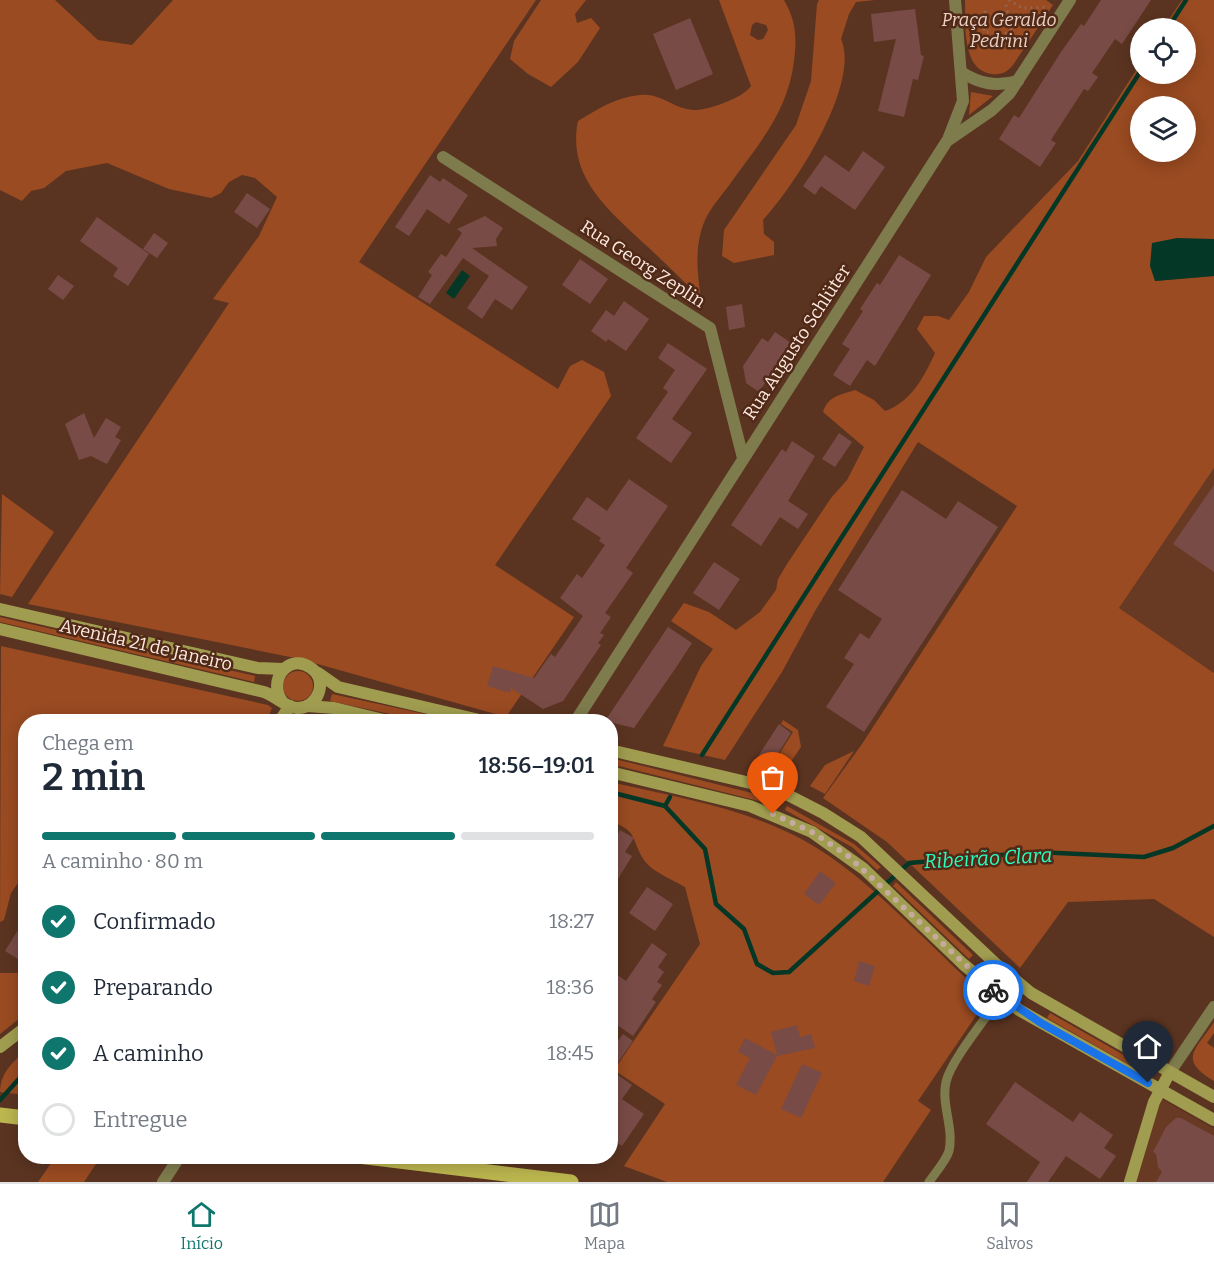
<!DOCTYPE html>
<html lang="pt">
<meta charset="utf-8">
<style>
body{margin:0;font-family:Bitter,serif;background:#f2f2f3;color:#1f2937;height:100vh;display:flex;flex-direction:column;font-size:22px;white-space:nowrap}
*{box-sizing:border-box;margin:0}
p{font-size:20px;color:#747a83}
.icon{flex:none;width:33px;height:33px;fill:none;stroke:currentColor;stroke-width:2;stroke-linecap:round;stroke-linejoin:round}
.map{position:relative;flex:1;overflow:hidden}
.panel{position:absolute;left:18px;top:714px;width:600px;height:450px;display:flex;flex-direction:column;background:#fff;border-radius:24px;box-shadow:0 3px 15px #0003}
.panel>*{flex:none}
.buttons{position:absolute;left:1130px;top:18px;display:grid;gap:12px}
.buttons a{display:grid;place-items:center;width:66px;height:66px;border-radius:50%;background:#fff;box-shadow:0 3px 15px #0003;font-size:30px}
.pin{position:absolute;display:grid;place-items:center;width:51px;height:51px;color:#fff;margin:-62px -26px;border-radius:50% 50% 50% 0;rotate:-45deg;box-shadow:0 0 6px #0007}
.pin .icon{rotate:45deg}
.courier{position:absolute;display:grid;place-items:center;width:60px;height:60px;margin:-30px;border:4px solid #1a73e8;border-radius:50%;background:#fff;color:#222;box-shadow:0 2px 8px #0007}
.overview em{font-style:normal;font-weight:600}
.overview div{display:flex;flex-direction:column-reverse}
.overview{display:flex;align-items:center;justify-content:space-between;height:102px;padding:0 24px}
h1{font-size:39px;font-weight:600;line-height:45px}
.bar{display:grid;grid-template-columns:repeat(4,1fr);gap:9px 6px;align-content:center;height:72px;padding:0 24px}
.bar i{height:8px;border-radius:4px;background:#e0e1e3}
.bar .selected{background:#0f766e}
.bar p{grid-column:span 4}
ol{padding:0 24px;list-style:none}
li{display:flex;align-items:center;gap:18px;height:66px}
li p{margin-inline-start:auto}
li .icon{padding:6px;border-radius:50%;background:#0f766e;color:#fff;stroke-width:4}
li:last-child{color:#747a83}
li i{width:33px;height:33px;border:3px solid #e0e1e3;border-radius:50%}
.menu{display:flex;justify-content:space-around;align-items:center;height:84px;border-top:2px solid #e0e1e3;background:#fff;font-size:16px;color:#747a83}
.menu a{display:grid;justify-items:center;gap:3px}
.menu .selected{color:#0f766e}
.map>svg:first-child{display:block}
.built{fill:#683923}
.green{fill:#9a4b21;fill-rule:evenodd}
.water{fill:#053727}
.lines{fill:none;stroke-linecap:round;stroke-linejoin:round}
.stream{stroke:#053727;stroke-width:4.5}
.building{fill:#794b46}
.path{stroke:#8e6c5d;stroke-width:3;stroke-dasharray:1.5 4.5;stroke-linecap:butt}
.lane{stroke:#7e7c4d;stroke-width:9}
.street{stroke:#7e7c4d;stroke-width:12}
.secondary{stroke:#a19d50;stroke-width:12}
.primary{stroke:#bcb64f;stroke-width:15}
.done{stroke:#c5aa9d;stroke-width:6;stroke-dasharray:0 10.8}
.route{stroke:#1a73e8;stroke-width:8}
.labels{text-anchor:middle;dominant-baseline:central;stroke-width:5;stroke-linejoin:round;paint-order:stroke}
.park-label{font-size:18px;font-style:italic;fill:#edd1c5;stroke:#502917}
.street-label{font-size:18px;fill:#fee9e0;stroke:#502917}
.water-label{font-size:20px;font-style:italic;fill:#2afdbe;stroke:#502917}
</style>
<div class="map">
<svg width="1214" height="1182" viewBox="0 0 1214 1182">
<rect width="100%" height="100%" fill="#5b3421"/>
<!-- built -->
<g class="built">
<polygon points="1214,468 1214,673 1119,608"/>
<polygon points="1160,1098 1214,1129 1214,1182 1134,1182"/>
</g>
<!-- green -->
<g class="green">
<polygon points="0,0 55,0 98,40 132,45 173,0 536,0 359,262 558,389 570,366 582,360 604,372 611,396 495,565 574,617 506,717 300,659 28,604 229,303 213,299 259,236 277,197 255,178 242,175 229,182 221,193 211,198 169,189 107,163 66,171 44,188 31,191 22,201 0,190"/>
<polygon points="541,0 586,0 575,14 577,23 591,18 600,28 578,62 551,87 528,74 510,59 514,41"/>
<path d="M 719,0 L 784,0 C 796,21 797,37 794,61 C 788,111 759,144 730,184 C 722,195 712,206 706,218 C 694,243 697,272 701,299 C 684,281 666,264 648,247 C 612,213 566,178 578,121 C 598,109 616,97 640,95 C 661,93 674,109 693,110 C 707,111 743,98 751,86 ZM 756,22 L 766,25 L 768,30 L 763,39 L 758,40 L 750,35 L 752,25 Z"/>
<path d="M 819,0 L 875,0 L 856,2 L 849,14 L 841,39 C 861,84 794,187 763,220 L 764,234 L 774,242 L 774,255 L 734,263 L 722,256 L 724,230 L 796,125 L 811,81 L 817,4 Z"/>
<path d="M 965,0 L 1046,0 L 1053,5 L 1013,65 C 1007,72 1002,75 992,74 C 961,70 966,23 965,0 Z"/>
<path d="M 1182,0 L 1214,0 L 1214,239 L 1208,239 L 1155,281 L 1214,276 L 1214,468 L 1119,608 L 1214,673 L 1214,937 L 1154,899 L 1068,902 L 1020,968 L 887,842 L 823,798 L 862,744 L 1017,506 L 918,442 L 815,611 L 782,672 L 725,760 L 663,746 L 701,666 L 713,649 L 671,621 L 684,603 L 709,612 L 736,630 L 760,612 L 776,590 L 778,579 L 787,564 L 831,498 L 847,480 L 864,447 L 823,412 C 828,396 840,395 855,390 L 874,400 L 885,411 C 911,402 924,377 935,353 L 917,329 L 924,316 L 938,316 L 949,320 L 969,292 L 986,257 L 1078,161 L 1140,64 L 1140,74 L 1185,74 L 1185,28 L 1163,28 ZM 1140,106 L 1185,106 L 1185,152 L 1140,152 Z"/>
<polygon points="971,92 993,96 969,115"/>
<polygon points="2,494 54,532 12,597 0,594"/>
<polygon points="0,617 255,676 254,682 0,622"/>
<polygon points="1,646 268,705 272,708 266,722 26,722 25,873 11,893 4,920 0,922"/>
<circle cx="298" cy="686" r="15"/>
<polygon points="332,694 457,721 422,721 330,701"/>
<polygon points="783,720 798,730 801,747 790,763 778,756 793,732 781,724"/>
<polygon points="854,751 825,794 810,786 825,765"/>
<polygon points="611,758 764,796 763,802 611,764"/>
<path d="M 610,782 C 676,797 746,808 805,841 C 870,877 931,949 988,998 L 918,1101 L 931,1110 L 883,1182 L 667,1182 L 624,1166 L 665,1104 L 614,1070 L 700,944 L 685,887 C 673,880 651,871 644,860 C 631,840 638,830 611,822 Z"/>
<polygon points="787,806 854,844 881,867 877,870 852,847 785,810"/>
<polygon points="896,882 973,955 969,959 893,886"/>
<polygon points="25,967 25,1014 0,1034 0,973 17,973"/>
<polygon points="1050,1013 1136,1062 1133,1067 1047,1018"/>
<path d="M 1214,1022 L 1214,1033 L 1207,1043 L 1214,1048 L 1214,1081 C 1178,1059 1195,1051 1214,1022 Z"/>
<path d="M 25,1052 L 25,1095 L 0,1092 C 0,1074 12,1062 25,1052 Z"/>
<polygon points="56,1156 98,1157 98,1161 84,1182 38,1182"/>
</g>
<!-- water -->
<g class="water">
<polygon points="1177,238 1214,239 1214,276 1155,281 1150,266 1152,243"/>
<polygon points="462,270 470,276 454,299 446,293"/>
</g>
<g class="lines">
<!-- stream -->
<g class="stream">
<polyline points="1168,28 1186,0"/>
<polyline points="702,755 1140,72"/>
<polyline points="610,792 665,806 705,849 716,904 744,929 757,964 773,973 789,972 909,863 1036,852 1144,857 1173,848 1214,826"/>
<polyline points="665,806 670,797"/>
<polyline points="0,1100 26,1071"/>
</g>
</g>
<!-- building -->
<g class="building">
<polygon points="1101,0 1151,0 1122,44 1115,39 1092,73 1098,77 1088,91 1084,89 1051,140 1056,143 1040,167 999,139 1014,115 1019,118 1061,52 1081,24 1084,26"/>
<polygon points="915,9 921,55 924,56 918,80 913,79 904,117 878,111 896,39 874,42 871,14"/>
<polygon points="690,18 713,74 676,90 653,34"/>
<polygon points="863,151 885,167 855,210 821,186 815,195 803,186 825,155 849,172"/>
<polygon points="430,175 440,182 443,178 468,195 449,224 427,209 409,236 395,227"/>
<polygon points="247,193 270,209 257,228 234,212"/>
<polygon points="485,216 503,228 496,239 497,246 472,248 528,287 512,310 495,299 482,319 467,308 489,276 463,258 430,304 418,297 432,275 428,272 441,254 446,257 462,233 457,229"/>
<polygon points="97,217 149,254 128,286 113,276 118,268 80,241"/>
<polygon points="154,233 168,243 157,258 143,249"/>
<polygon points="899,255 931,275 875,366 867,360 850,386 833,375 850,349 842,344 863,311 860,309 877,283 880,285"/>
<polygon points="580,259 608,279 590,304 562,285"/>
<polygon points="58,275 74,286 63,300 48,289"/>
<polygon points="624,301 649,319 626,351 608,339 606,342 591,331 606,310 614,316"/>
<polygon points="742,304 745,327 729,330 726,307"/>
<polygon points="775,332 791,343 759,392 746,383 743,366 762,338 768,342"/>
<polygon points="668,343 707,369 672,419 692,433 671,463 636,438 668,392 663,388 675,370 658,358"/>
<polygon points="84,413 94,438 106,418 121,427 115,437 121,440 107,464 91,456 79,460 65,424"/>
<polygon points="839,433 852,442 835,467 822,459"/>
<polygon points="792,441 815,456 788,501 808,514 798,529 780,517 761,546 731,525 782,449 786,452"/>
<polygon points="629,479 668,506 626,568 633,573 605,613 611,617 600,633 604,635 598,643 601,645 563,701 543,709 511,688 510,693 487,686 493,666 534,678 551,654 555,657 583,616 560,598 577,574 582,578 605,545 599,541 601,538 572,519 587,497 607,511"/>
<polygon points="1214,485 1214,572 1173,544"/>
<polygon points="902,490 946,519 958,501 998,527 864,732 826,707 854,664 844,658 860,633 869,639 882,619 838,590"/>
<polygon points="714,562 740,579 719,610 693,593"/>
<polygon points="668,627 692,643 675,669 634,728 605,721"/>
<polygon points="779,724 791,733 772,763 759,755"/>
<polygon points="620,830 634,838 625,852 632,856 610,892 610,832 617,836"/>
<polygon points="820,871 836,883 819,905 804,894"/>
<polygon points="647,887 673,904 655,931 629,913"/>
<polygon points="26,917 26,964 5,951"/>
<polygon points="652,943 667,954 658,967 664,972 657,982 662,985 652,999 656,1002 633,1036 610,1020 610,970 626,981"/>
<polygon points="859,961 875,966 869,986 854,981"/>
<polygon points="797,1025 800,1037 811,1034 815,1048 777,1056 756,1095 736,1085 750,1058 738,1052 745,1038 777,1055 771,1032"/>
<polygon points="623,1034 633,1041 612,1071 632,1085 622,1099 644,1114 622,1146 610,1138 610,1051"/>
<polygon points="802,1064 822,1073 801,1118 781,1109"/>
<polygon points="1015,1082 1073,1122 1080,1112 1113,1135 1104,1148 1116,1156 1100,1179 1066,1156 1048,1182 1027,1182 1040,1162 986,1124"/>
<polygon points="1176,1118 1181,1118 1214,1136 1214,1182 1156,1182 1162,1172 1158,1167 1156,1154 1153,1152 1166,1127"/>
</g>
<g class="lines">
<!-- path -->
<g class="path">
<polyline points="1009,0 1022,8 1049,7"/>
<polyline points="1006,5 1012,34 1027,41"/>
<polyline points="985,11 984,32 1012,34"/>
</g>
<!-- lane -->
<path class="lane" d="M 929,1182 C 935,1173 946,1161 949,1151 C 954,1127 941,1105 946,1082 C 951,1060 987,1017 1001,996"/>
<!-- street -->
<g class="street">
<path d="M 961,72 C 980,84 996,87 1018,81"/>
<polyline points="949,137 963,101 955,0"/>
<polyline points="443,157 710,328 743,458"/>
<polyline points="575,722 947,141 992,110 1009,94 1070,0"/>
<polyline points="1170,1072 1214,1007"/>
<polyline points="163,1182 180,1156"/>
</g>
<!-- secondary -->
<g class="secondary">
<polyline points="0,609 258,668 283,669"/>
<path d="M 0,629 L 264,692 C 276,696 285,707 297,708 C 318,709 329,680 311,668 C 289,652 267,680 282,701"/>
<polyline points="318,673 338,687 488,722"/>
<polyline points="307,706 334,708 392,722"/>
<polyline points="279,722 290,706"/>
<polyline points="610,750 759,785 786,794 823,813 861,837 996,964 1031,993 1214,1097"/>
<polyline points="610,772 750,806 812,832 864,869 963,964 1019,1010 1214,1120"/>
<polyline points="0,1047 26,1027"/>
<polyline points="1130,1182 1154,1102 1170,1072"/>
</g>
<!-- primary -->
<g class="primary">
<polyline points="0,1115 26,1118"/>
<polyline points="358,1156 571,1182"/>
</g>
</g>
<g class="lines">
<!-- done -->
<polyline class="done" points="773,814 812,832 847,855 993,990"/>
<!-- route -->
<polyline class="route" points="993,990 1041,1023 1148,1083"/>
</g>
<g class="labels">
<!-- park labels -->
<g class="park-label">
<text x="999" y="20">Praça Geraldo<tspan x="999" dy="21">Pedrini</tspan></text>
</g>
<!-- street labels -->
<g class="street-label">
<text transform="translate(643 264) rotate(33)">Rua Georg Zeplin</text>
<text transform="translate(797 342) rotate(-57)">Rua Augusto Schlüter</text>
<text transform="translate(146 645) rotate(13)">Avenida 21 de Janeiro</text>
</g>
<!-- water labels -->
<g class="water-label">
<text transform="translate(988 858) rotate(-3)">Ribeirão Clara</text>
</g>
</g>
</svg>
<div class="buttons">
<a><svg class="icon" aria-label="locate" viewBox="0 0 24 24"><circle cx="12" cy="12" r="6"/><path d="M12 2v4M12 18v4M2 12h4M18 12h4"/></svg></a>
<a><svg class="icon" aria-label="layers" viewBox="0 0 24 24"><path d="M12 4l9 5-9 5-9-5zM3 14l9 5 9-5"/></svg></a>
</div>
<div class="pin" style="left:773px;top:814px;background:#ea580c"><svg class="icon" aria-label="bag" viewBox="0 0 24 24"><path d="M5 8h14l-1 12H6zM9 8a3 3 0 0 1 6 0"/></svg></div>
<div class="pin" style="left:1148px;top:1083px;background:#1f2937"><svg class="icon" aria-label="home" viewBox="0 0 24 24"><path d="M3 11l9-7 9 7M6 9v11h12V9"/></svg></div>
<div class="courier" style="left:993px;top:990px"><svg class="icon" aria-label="bike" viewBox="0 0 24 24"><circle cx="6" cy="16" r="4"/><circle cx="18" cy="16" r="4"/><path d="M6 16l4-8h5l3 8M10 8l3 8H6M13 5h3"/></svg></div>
<section class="panel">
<div class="overview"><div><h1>2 min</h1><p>Chega em</p></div><em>18:56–19:01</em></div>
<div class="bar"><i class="selected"></i><i class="selected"></i><i class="selected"></i><i></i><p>A caminho · 80 m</p></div>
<ol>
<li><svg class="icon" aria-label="check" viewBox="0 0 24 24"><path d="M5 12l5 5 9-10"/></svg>Confirmado<p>18:27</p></li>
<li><svg class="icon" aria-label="check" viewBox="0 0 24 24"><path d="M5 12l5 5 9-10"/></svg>Preparando<p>18:36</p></li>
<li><svg class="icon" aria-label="check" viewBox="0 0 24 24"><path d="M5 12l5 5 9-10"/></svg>A caminho<p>18:45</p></li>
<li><i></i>Entregue</li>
</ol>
</section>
</div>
<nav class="menu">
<a class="selected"><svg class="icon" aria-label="home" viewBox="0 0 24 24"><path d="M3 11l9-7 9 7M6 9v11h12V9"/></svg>Início</a>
<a><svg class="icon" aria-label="map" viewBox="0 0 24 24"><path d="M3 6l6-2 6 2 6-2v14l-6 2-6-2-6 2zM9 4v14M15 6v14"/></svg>Mapa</a>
<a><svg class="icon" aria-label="saved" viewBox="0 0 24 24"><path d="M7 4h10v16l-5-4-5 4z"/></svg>Salvos</a>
</nav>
